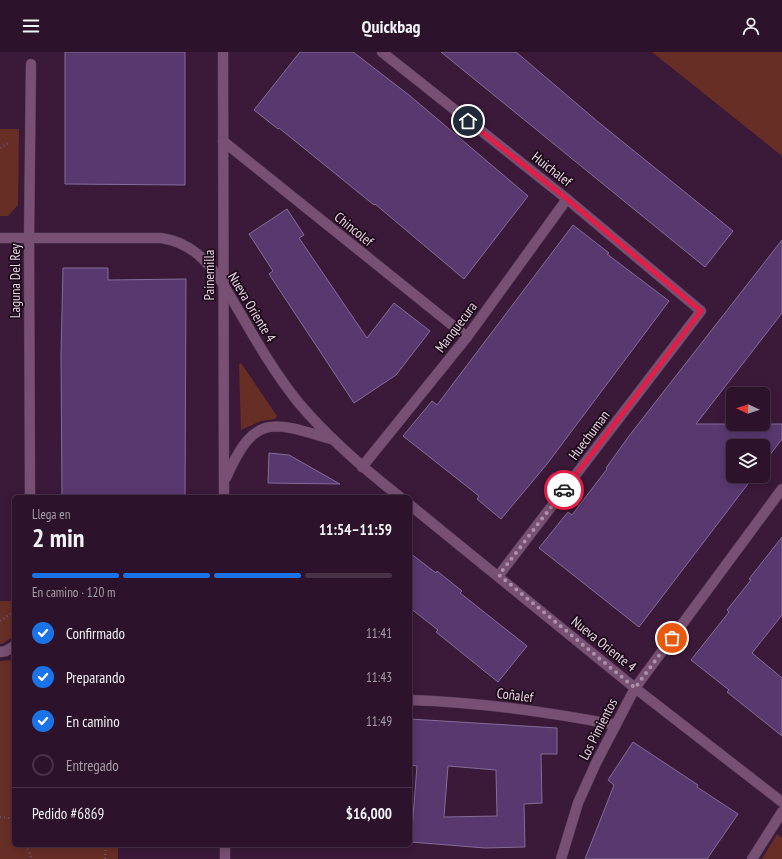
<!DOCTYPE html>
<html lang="es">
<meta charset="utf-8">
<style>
body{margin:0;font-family:"PT Sans Narrow",sans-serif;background:#382037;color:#f1f3f6;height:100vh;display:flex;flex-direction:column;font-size:15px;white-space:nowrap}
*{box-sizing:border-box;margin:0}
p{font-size:13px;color:#a69ea9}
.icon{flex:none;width:22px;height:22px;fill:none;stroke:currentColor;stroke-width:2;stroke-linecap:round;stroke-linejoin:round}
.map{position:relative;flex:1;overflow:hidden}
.details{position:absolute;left:12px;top:443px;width:400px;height:352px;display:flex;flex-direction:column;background:#2c132b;border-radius:6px;box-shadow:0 2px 10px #0003,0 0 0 1px #483247}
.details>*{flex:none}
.needle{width:26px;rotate:273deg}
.fabs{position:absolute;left:726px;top:335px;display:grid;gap:8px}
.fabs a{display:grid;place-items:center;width:44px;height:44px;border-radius:6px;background:#2c132b;box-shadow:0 2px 10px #0003,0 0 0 1px #483247;font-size:20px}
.pin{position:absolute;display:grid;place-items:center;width:34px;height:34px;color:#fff;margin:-17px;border:2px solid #fff;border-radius:50%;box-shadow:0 1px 4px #0007}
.courier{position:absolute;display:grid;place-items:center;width:40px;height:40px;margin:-20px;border:3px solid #e11d48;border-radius:50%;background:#fff;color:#222;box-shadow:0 1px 5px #0007}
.headline em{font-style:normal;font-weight:700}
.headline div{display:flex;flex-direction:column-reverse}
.headline{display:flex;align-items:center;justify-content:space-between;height:68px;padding:0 20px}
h1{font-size:26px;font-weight:700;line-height:30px}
.bar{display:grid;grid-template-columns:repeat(4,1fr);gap:6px 4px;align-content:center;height:48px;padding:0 20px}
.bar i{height:5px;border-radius:3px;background:#483247}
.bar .selected{background:#1a73e8}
.bar p{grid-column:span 4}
.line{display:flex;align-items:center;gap:10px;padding:0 20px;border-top:1px solid #483247}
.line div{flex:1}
ol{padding:0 20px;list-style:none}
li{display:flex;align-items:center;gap:12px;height:44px}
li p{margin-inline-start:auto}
li .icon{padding:4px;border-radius:50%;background:#1a73e8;color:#fff;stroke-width:4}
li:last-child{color:#a69ea9}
li i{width:22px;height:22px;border:2px solid #483247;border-radius:50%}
header{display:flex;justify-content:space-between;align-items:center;height:52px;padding:0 20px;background:#2c132b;font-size:18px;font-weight:700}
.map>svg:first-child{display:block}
.green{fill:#672e26}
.building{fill:#593870;stroke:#856c98;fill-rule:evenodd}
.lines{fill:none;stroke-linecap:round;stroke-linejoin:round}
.street-casing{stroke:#553852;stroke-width:11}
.path{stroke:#70516d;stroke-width:2.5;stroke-dasharray:1 3;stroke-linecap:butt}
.street{stroke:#775073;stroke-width:10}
.done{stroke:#ab91a9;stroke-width:4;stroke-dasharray:0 7.2}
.route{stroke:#e11d48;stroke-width:5}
.labels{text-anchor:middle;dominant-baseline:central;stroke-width:3.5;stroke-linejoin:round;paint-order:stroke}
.street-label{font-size:14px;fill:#e8d1e5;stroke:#1a0a18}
</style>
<header><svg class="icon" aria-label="menu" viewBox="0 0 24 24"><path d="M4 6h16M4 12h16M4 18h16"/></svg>Quickbag<svg class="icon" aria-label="person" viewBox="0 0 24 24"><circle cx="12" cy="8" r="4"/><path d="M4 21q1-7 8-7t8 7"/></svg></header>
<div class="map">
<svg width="782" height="807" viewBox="0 0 782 807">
<rect width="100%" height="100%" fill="#3b1939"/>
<!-- green -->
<g class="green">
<polygon points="652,0 782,0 782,104"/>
<polygon points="0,77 19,77 18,153 8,164 0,164"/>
<polygon points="241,311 277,364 275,367 261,369 241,378 239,313"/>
<polygon points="0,549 14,549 14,584 2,592 0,592"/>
<polygon points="14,608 14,793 118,793 118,807 0,807 0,609"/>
<polygon points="777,782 782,786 782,807 762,807"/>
</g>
<!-- building -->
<g class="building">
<polygon points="65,0 185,0 185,133 65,132"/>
<polygon points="300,0 353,0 409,43 528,144 464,227 375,152 374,153 279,76 278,77 254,58"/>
<polygon points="441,0 516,0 597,69 733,179 705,215"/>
<polygon points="287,157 304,183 299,186 367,286 394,251 430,279 396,323 354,351 269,222 273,219 249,182"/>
<polygon points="573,173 609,201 607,202 669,249 547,412 501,467 477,447 479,444 403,384 432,349 437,353"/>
<polygon points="782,188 782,261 696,372 782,372 782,387 763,412 763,394 733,394 733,424 754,424 639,575 539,496 568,460 572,463 607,417 606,416 629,384"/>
<polygon points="63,216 108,216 108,228 186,227 185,445 62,445 61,303"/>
<polygon points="269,401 289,403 340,432 268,431"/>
<polygon points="782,485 782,563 752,601 782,626 782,684 727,640 729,638 691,608 729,560 727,558 751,528 749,527"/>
<polygon points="410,501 436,521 437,519 462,539 460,541 527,594 498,630 436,580 438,578 410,556"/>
<path d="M 410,667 L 557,676 L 557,702 L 541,702 L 542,751 L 524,752 L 525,795 L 485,796 L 411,790 L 417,714 L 410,713 ZM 448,714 L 496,718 L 497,764 L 444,765 Z"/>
<polygon points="633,690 698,733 697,735 738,762 707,807 585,807 614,733 608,728"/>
</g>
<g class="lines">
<defs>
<g id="street">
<polyline points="223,0 224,445"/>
<polyline points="382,0 567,147 701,259 499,523"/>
<polyline points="223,89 467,285"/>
<path d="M 0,186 L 161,186 C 190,190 208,209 223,232 C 247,272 269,314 298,350 C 328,386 363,416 400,445"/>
<polyline points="362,415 467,285 567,147"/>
<path d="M 226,426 C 254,362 271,369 331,387"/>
<polyline points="30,445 29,186 31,12"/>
<polyline points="410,453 635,636 782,750"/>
<polyline points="0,600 6,599 14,594"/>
<path d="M 410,648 C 479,650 548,660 616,673"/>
<polyline points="225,793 225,807"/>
<polyline points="561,807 578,751 596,711 635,636 782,437"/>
<polyline points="752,807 782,760"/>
</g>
</defs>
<!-- street casing -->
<use href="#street" class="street-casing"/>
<!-- path -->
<g class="path">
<polyline points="0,96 10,90"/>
<polyline points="0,569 14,560"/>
<polyline points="0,765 8,766 14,770"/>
<polyline points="26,793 32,807"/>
<polyline points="105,807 106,793"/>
</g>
<!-- street -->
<use href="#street" class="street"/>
</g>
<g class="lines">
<!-- done -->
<polyline class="done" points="564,438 499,523 635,636 672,586"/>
<!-- route -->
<polyline class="route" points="468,69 567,147 701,259 564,438"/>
</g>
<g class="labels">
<!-- street labels -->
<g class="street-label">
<text transform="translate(552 117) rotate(38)">Huichalef</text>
<text transform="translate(354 177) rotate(39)">Chincolef</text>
<text transform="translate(209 223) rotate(-90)">Painemilla</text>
<text transform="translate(15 229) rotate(-90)">Laguna Del Rey</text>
<text transform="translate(252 255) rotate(59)">Nueva Oriente 4</text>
<text transform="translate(456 275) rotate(-53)">Manquecura</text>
<text transform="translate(589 383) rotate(-53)">Huechuman</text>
<text transform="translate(604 592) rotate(39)">Nueva Oriente 4</text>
<text transform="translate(515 643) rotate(7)">Coñalef</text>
<text transform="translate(598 677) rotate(-63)">Los Pimientos</text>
</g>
</g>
</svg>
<div class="fabs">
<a><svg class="needle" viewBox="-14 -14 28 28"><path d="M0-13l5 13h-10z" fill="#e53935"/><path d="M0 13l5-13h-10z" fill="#a69ea9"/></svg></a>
<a><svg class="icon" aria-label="layers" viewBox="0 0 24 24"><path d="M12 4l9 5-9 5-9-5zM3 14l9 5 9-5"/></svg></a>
</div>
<div class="pin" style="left:672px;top:586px;background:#ea580c"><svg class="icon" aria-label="bag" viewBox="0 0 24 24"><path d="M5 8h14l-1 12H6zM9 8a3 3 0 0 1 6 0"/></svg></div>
<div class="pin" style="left:468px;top:69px;background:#1f2937"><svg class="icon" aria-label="home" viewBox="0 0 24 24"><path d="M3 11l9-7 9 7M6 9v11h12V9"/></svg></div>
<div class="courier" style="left:564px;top:438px"><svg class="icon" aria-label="car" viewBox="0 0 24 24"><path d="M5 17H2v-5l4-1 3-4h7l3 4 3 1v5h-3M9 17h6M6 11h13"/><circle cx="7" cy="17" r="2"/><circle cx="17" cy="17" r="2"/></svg></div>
<section class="details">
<div class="headline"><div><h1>2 min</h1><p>Llega en</p></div><em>11:54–11:59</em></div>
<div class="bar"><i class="selected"></i><i class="selected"></i><i class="selected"></i><i></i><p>En camino · 120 m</p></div>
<ol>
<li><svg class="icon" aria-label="check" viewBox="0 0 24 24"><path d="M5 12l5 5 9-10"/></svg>Confirmado<p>11:41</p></li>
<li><svg class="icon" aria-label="check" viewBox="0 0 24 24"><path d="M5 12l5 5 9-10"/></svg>Preparando<p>11:43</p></li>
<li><svg class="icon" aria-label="check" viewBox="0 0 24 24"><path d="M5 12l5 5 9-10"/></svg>En camino<p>11:49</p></li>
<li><i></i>Entregado</li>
</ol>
<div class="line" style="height:52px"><div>Pedido #6869</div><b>$16,000</b></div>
</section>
</div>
